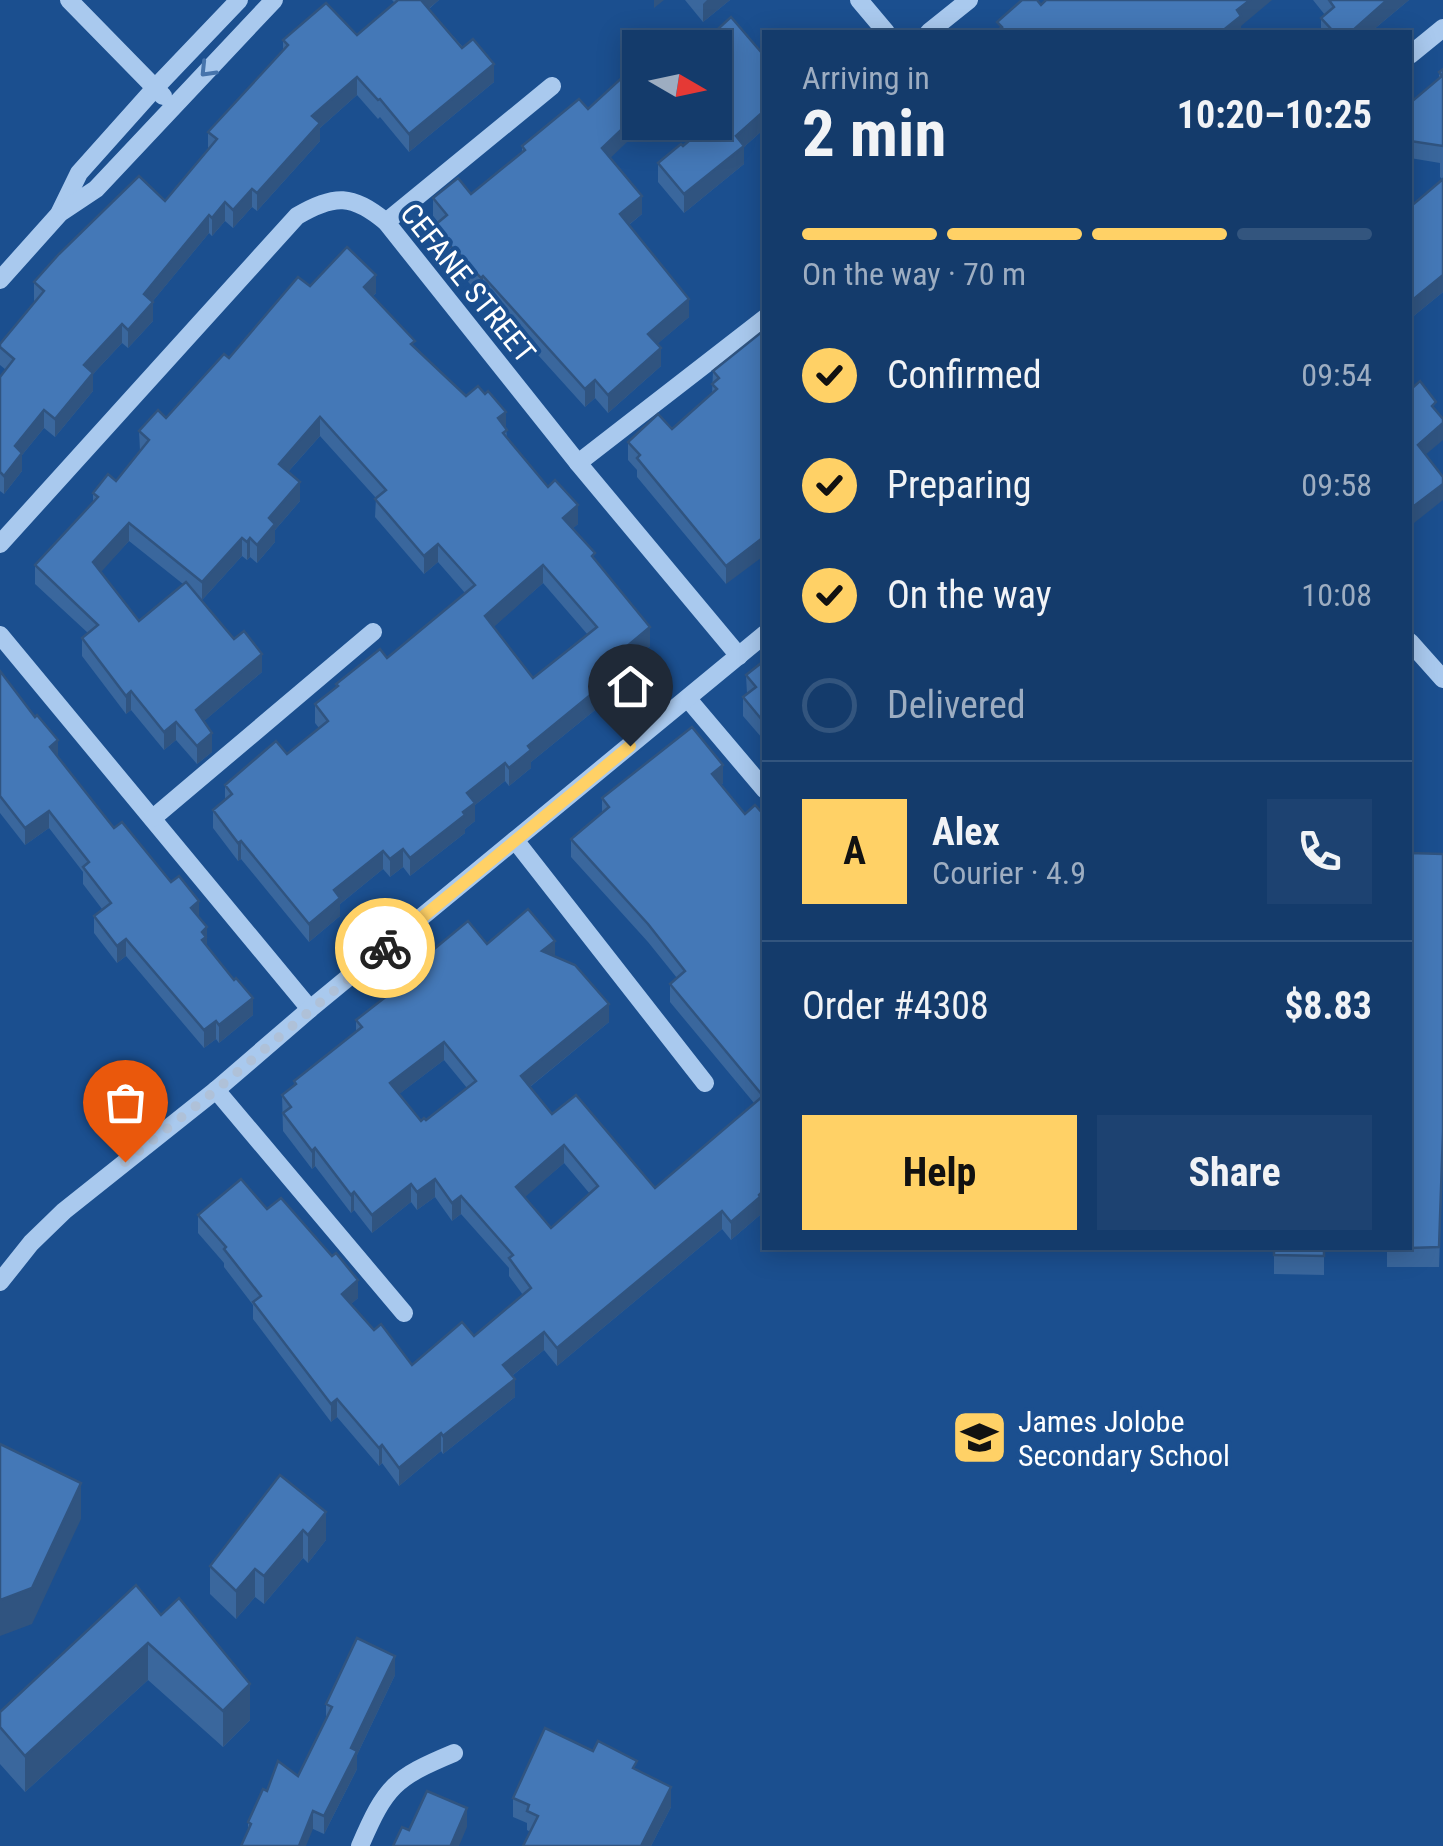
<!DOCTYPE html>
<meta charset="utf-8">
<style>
body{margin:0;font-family:"Roboto Condensed",sans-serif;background:#1d4271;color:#f1f3f6;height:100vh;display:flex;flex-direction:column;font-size:38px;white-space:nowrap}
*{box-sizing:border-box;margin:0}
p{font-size:32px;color:#9dadc1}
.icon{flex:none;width:55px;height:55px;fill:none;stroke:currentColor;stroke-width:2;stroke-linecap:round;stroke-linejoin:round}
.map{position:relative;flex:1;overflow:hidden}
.drawer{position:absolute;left:762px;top:30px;width:650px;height:1220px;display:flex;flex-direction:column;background:#143b6b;border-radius:0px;box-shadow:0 5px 25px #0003,0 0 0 2px #33557e}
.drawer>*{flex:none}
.needle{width:65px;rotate:99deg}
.buttons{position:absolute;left:622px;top:30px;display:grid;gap:20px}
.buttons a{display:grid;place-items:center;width:110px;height:110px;border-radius:0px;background:#143b6b;box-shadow:0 5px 25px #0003,0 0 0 2px #33557e;font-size:50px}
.pin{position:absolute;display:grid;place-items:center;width:85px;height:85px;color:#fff;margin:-102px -42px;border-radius:50% 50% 50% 0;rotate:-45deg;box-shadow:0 0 10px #0007}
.pin .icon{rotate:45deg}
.courier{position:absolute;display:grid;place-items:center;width:100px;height:100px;margin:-50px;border:8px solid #ffd166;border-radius:50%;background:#fff;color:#222;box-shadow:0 2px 12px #0007}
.headline em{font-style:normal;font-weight:700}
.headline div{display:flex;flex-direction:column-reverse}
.headline{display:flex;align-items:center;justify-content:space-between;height:170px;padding:0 40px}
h1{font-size:65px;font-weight:700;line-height:75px}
.bar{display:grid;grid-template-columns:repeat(4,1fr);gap:15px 10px;align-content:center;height:120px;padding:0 40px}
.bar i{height:12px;border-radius:8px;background:#33557e}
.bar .active{background:#ffd166}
.bar p{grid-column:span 4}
.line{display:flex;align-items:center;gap:25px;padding:0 40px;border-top:2px solid #33557e}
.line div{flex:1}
.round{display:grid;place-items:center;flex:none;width:105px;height:105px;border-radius:0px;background:#1d4271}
ol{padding:0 40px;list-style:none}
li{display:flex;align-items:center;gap:30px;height:110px}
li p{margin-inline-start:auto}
li .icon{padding:10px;border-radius:50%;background:#ffd166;color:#111;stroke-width:4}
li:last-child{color:#9dadc1}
li i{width:55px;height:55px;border:5px solid #33557e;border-radius:50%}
.button{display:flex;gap:20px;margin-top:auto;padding:20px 40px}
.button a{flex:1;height:115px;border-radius:0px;background:#ffd166;color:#111;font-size:40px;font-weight:700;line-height:115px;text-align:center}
.button a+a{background:#1d4271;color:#f1f3f6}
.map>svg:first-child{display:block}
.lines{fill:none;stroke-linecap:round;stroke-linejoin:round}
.minor{stroke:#a9c9ee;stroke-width:18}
.wall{fill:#3a679d;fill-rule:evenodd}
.shaded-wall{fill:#305480}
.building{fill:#4478b7;stroke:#305480;stroke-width:2.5;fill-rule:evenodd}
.oneway{stroke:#4674ac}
.done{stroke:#afc1d8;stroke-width:10;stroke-dasharray:0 18}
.route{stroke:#ffd166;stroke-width:12}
.labels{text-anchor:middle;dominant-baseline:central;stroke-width:8;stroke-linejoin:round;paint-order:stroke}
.street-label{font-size:30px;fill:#fff;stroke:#1b4f8f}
.poi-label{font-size:30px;fill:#fff;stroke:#1b4f8f;text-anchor:start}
</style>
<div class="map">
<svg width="1443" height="1846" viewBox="0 0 1443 1846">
<rect width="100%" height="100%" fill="#1b4f8f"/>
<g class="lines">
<!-- minor -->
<g class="minor">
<polyline points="69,0 163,96"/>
<polyline points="859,0 886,32"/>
<polyline points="929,32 969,0"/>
<polyline points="1410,55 1443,28"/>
<polyline points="60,212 79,173 155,88 239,0"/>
<polyline points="386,222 552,86"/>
<polyline points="0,280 60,213 96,189 274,0"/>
<polyline points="578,463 765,318"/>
<path d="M 0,544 L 297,216 C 334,194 353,194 386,222 L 578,463 L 739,656"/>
<polyline points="0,635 310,1009"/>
<polyline points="1410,642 1443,679"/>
<polyline points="688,699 765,790"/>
<polyline points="153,818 373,632"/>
<polyline points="515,840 705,1083"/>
<polyline points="216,1090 404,1313"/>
<polyline points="0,1282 31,1243 64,1211 216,1090 310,1009 765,634"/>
<path d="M 360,1846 C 386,1786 394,1778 454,1753"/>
</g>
</g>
<!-- wall -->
<g class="wall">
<polygon points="392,0 439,0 429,9 494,82 409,152 380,117 378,119 357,95 320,128 320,141 257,211 252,207 233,228 225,221 212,236 209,233 152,302 153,321 128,348 122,343 93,374 93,391 55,437 44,428 22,455 22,471 4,494 0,491 0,377 6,370 0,365 0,344 35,302 34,300 34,282 165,201 208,150 208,132 283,51 283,40 357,35 395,3"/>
<polygon points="685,0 730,0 703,22"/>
<polygon points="1313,0 1409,0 1373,30 1373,32 1321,32 1321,18 1325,15"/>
<polygon points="715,48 761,52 765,48 765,128 744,147 744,164 684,213 658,182 658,163 715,122"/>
<polygon points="1443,69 1443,292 1410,319 1410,207 1443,180 1440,177 1440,163 1410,158 1410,103 1439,79 1439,72"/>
<polygon points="522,146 611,158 642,214 629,225 689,317 657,344 661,366 608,413 595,398 585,407 483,294 481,296 460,273 458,274 435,243 435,225 438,222 433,216 433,198 471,194 522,152"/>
<path d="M 310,286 L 376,293 L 373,296 L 415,348 L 466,396 L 506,428 L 507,438 L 578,524 L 573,528 L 595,560 L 650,646 L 630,662 L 636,686 L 604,711 L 600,706 L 531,762 L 531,768 L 509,786 L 505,781 L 475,805 L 475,821 L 465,829 L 465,833 L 410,876 L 403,867 L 390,877 L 383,869 L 340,904 L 340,916 L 309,942 L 241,859 L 238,861 L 213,828 L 213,810 L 225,800 L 225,785 L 287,754 L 319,728 L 315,723 L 315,704 L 336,688 L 336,684 L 387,658 L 465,593 L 438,562 L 424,574 L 375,517 L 376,498 L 320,436 L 288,472 L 300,501 L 275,530 L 275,542 L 257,563 L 250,557 L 247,560 L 242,556 L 202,600 L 200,598 L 262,672 L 204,721 L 212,752 L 197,764 L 176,740 L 164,750 L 131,710 L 126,714 L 82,656 L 82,638 L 88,633 L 35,584 L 35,565 L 93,503 L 93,493 L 116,481 L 140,451 L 139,431 L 166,418 L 229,358 ZM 129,541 L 183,584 L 139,621 L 100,572 ZM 543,583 L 588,635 L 533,678 L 493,627 Z"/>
<polygon points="765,324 726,584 637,477 637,470 628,460 628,442 672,429 712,394 713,371 762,332 762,327"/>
<polygon points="1410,390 1426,455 1414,523 1410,517"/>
<polygon points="765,660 765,735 762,738 743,716 743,697 747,694 746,675"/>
<polygon points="0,671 58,757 114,828 199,918 206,945 253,1015 219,1043 216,1039 204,1048 126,956 117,963 94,933 94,916 102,909 83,884 83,872 49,828 25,845 0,813"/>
<path d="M 723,783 L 721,785 L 745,814 L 755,805 L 765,1207 L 760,1211 L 760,1215 L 731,1240 L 722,1229 L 557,1366 L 544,1350 L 512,1376 L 515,1397 L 443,1454 L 441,1451 L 399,1486 L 382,1463 L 379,1466 L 337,1417 L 331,1422 L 253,1319 L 253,1305 L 224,1267 L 224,1263 L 198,1233 L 198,1215 L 267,1209 L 358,1298 L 351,1304 L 374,1330 L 412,1365 L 474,1336 L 523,1295 L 509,1276 L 509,1268 L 461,1214 L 452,1221 L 435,1197 L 417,1210 L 411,1202 L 372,1233 L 354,1210 L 351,1213 L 315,1166 L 312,1169 L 283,1131 L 282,1095 L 294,1086 L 294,1081 L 356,1031 L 356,1020 L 393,991 L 393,983 L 487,944 L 555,956 L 609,1022 L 530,1087 L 552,1114 L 655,1188 L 754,1103 L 670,1002 L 670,984 L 677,978 L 648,942 L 571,857 L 571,839 L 602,813 L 602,798 ZM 444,1060 L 467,1088 L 426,1120 L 421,1121 L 399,1094 ZM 564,1163 L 590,1194 L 551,1228 L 524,1197 Z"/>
<polygon points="1443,854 1443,1151 1439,1267 1387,1267 1387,1248"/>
<polygon points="1274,1248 1324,1248 1324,1275 1274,1274"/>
<polygon points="280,1475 326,1540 308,1563 303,1558 264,1604 255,1597 236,1619 210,1594 210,1566"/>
<polygon points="136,1585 250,1720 223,1747 148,1680 25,1792 0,1764 0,1712"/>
<polygon points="395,1675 357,1755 357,1769 324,1834 313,1829 248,1832 248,1822 267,1791 298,1776 326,1719 326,1704"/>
<polygon points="593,1751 637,1770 671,1807 651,1846 523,1846 530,1832 527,1830 527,1823 513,1817 513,1798"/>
</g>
<!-- shaded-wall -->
<g class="shaded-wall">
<polygon points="420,0 439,0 420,16"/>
<polygon points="654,0 664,0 654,8"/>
<polygon points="707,0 730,0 703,22 703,4"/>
<polygon points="1250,0 1272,0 1241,26 1241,32 1221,32 1237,10"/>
<polygon points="1387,0 1409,0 1373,30 1373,32 1351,32"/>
<polygon points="494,64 494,82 409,152 409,134"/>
<polygon points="357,77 357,95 320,128 320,141 257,211 257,193 312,116"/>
<polygon points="765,110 765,128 744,147 744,164 684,213 684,194 736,136"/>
<polygon points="640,112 640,122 648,122 602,166 602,148"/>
<polygon points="252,189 252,207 233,228 233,210"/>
<polygon points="642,196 642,214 620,232 620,214"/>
<polygon points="225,202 225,221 212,236 212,218"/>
<polygon points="209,215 209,233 148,307 153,302 153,321 128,348 128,330 144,294"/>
<polygon points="1443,262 1443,292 1410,319 1410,302"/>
<polygon points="376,275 376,293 364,305 364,287"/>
<polygon points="483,276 483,294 481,296 481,278"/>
<polygon points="689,299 689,317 648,352 648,334"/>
<polygon points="122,324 122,343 93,374 93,391 55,437 55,419 84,365"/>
<polygon points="661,348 661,366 608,413 608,395"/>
<polygon points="595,380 595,398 585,407 585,389"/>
<polygon points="44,410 44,428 22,455 22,471 4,494 4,476 15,446"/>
<polygon points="506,412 506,430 498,418"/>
<polygon points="320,417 320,436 279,482 279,464"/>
<polygon points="1443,423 1443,440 1418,461 1418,445"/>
<polygon points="300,482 300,501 275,530 275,542 257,563 257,545 269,518"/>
<polygon points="1443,484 1443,500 1414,523 1414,506"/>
<polygon points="578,505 578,524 563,537 563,518"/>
<polygon points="129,523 129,541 93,581 93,562"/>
<polygon points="765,536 765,555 726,584 726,566"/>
<polygon points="242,538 242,556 202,600 202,582"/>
<polygon points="250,538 250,557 247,560 247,542"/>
<polygon points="438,544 438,562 424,574 424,556"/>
<polygon points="543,565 543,583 485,635 485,616"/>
<polygon points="650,627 650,646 620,670 620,652"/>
<polygon points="262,654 262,672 196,728 196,710"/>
<polygon points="636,668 636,686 604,711 604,693"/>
<polygon points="600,687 600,706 531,762 531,768 509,786 509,768 528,746"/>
<polygon points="131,691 131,710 126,714 126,696"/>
<polygon points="765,717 765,735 762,738 762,720"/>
<polygon points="176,722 176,740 164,750 164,732"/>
<polygon points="212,733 212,752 197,764 197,746"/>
<polygon points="58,740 58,757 50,747"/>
<polygon points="505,763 505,781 475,805 475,821 465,829 465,833 410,876 410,858 467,793"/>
<polygon points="723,765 723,783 712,792 712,774"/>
<polygon points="49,811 49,828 25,845 25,828"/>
<polygon points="241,841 241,859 238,861 238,843"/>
<polygon points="403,849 403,867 390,877 390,859"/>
<polygon points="383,851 383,869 340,904 340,916 309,942 309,924 334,890"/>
<polygon points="199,901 199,918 191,908"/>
<polygon points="207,927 207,945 202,957 202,932"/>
<polygon points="126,939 126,956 117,963 117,946"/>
<polygon points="555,941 555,959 542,951"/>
<polygon points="253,998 253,1015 219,1043 219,1025"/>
<polygon points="609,1004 609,1022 521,1094 521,1076"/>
<polygon points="216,1021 216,1039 204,1048 204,1030"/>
<polygon points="444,1042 444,1060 390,1101 390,1083"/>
<polygon points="564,1145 564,1163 516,1205 516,1187"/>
<polygon points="315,1148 315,1166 312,1169 312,1151"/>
<polygon points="435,1179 435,1197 417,1210 417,1192"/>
<polygon points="411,1184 411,1202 372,1233 372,1215"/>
<polygon points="765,1189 765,1207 760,1211 760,1215 731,1240 731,1222"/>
<polygon points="354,1192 354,1210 351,1213 351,1195"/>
<polygon points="461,1196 461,1214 452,1221 452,1203"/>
<polygon points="722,1211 722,1229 557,1366 557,1348"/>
<polygon points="358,1280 358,1298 342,1312 342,1294"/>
<polygon points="544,1332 544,1350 503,1383 503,1365"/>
<polygon points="515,1379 515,1397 443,1454 443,1436"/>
<polygon points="337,1399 337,1417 331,1422 331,1404"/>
<polygon points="441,1433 441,1451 399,1486 399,1468"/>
<polygon points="382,1445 382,1463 379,1466 379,1448"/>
<polygon points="81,1483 81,1519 32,1624 0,1636 0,1600"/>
<polygon points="326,1512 326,1540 308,1563 308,1535"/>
<polygon points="303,1530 303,1558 264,1604 264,1576"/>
<polygon points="255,1569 255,1597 236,1619 236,1591"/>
<polygon points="148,1643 148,1680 25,1792 25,1756"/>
<polygon points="395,1656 395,1675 357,1755 357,1769 324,1834 324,1816 351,1748"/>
<polygon points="250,1684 250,1720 223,1747 223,1711"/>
<polygon points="671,1787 671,1807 651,1846 641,1846"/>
<polygon points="467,1808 467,1827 459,1846 451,1846"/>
<polygon points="313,1811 313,1829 306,1846 299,1846"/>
</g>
<!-- building -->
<g class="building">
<polygon points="398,0 421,0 462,48 473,39 494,64 409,134 380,99 378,100 357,77 312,116 320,123 257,193 252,189 233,210 225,202 212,218 209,215 144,294 153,302 128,330 122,324 84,365 93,373 55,419 44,410 15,446 22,453 4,476 0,472 0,377 14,359 0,347 0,344 44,291 34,282 59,254 139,176 165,201 217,139 208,132 288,45 283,40 326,3 357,35"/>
<polygon points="1022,0 1037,0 1041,5 1046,0 1250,0 1237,10 1241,16 1221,32 1000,32 998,30 1002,27 997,22"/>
<polygon points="1329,0 1387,0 1351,32 1334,32 1321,18 1334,7"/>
<polygon points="731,17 761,52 765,48 765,110 736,136 744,146 684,194 658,163 681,144 683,146 711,122 715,122 715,119 724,111 715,101 715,48 697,48"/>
<polygon points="640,61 640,112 602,148 642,196 620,214 689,299 648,334 661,348 608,395 595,380 585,389 483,276 481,278 460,255 458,256 435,225 447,215 433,198 458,178 471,194 525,150 522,146 579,99 588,109"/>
<polygon points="1443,69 1443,146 1410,141 1410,103 1442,76 1439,72"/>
<polygon points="1443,179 1443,275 1410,302 1410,207"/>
<path d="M 347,247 L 376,275 L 364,287 L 415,341 L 411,344 L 466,396 L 478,386 L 485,394 L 488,391 L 506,412 L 498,418 L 507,430 L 503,433 L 548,487 L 555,480 L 578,505 L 563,518 L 595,553 L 592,556 L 650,627 L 620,652 L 636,668 L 604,693 L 600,687 L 528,746 L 531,750 L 509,768 L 505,763 L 467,793 L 475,803 L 463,812 L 465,815 L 410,858 L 403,849 L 390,859 L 383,851 L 334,890 L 340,898 L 309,924 L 241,841 L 238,843 L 213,810 L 232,794 L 225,785 L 276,741 L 287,754 L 328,721 L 315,704 L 338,686 L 336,684 L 380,649 L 387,658 L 475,585 L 438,544 L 424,556 L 375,499 L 386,490 L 320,417 L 279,464 L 300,482 L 269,518 L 275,524 L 257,545 L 250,538 L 247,542 L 242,538 L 202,582 L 129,523 L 93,562 L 139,621 L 186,582 L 234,639 L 244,631 L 262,654 L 196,710 L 212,733 L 197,746 L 176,722 L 164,732 L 131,691 L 126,696 L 82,638 L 98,625 L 35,565 L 98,497 L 93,493 L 108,474 L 116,481 L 149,440 L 139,431 L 158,410 L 166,418 L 224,354 L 229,358 L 298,277 L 310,286 ZM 543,565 L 597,627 L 533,678 L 485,616 Z"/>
<polygon points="765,324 765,536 726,566 637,458 640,455 628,442 658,414 672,429 717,389 712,384 719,378 713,371 763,331 762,327"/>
<polygon points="1420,381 1436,402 1432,406 1443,419 1443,423 1418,445 1443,477 1443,484 1414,506 1410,501 1410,390"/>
<polygon points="765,660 765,717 762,720 743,697 756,687 746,675"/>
<polygon points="0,671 35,717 37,715 58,740 50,747 114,828 122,822 171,882 179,876 199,901 191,908 207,927 202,932 206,937 202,940 234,980 236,978 253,998 219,1025 216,1021 204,1030 126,939 117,946 94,916 111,903 83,867 89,862 49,811 25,828 0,796"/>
<path d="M 692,727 L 723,765 L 712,774 L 745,814 L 755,805 L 765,816 L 765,1189 L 759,1195 L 760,1197 L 731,1222 L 722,1211 L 557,1348 L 544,1332 L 503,1365 L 515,1379 L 443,1436 L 441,1433 L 399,1468 L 382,1445 L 379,1448 L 337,1399 L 331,1404 L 253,1302 L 261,1296 L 224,1249 L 226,1247 L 198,1215 L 241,1179 L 267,1209 L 281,1198 L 332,1256 L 336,1253 L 358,1280 L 342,1294 L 374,1330 L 381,1324 L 412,1365 L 462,1322 L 474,1336 L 531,1288 L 509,1258 L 513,1255 L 461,1196 L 452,1203 L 435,1179 L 417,1192 L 411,1184 L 372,1215 L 354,1192 L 351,1195 L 315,1148 L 312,1151 L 283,1113 L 291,1107 L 282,1095 L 296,1084 L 294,1081 L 362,1027 L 356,1020 L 397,988 L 393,983 L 468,921 L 487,944 L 528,909 L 555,941 L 542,951 L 575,965 L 609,1004 L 521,1076 L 552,1114 L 576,1095 L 655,1188 L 763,1096 L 670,984 L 685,971 L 648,924 L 571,839 L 609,807 L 602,798 ZM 444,1042 L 476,1081 L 426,1120 L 424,1118 L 421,1121 L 390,1083 ZM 564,1145 L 598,1186 L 551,1228 L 516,1187 Z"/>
<polygon points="1410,853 1443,854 1443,1132 1439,1247 1410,1248"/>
<polygon points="1274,1248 1324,1248 1324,1256 1274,1255"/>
<polygon points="0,1444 81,1483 32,1588 0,1600"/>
<polygon points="280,1475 326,1512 308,1535 303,1530 264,1576 255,1569 236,1591 210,1566"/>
<polygon points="136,1585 161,1615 179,1598 250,1684 223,1711 148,1643 25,1756 0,1727 0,1712"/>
<polygon points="357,1638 395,1656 351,1748 357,1751 324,1816 313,1811 299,1846 241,1846 251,1824 248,1822 263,1789 267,1791 278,1761 298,1776 332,1707 326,1704"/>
<polygon points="545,1728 593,1751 598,1741 637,1761 633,1768 671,1787 641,1846 523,1846 538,1816 527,1811 529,1805 513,1798"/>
<polygon points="427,1791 467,1808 451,1845 453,1846 393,1846 402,1827 409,1830"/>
</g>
<!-- one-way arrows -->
<defs><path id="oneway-chevron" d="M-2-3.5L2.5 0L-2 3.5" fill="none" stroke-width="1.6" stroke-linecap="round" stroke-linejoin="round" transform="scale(2.5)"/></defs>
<use class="oneway" href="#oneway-chevron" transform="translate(207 70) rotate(134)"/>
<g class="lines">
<!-- done -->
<polyline class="done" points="125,1162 216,1090 385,948"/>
<!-- route -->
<polyline class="route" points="385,948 630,746"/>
</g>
<!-- icons -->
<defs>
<symbol id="school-square" viewBox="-11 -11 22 22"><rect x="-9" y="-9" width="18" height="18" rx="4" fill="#ffd166" stroke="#1b4f8f"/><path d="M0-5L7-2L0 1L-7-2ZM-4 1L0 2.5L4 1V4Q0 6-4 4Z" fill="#111"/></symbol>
</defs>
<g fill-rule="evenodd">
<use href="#school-square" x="948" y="1406" width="63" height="63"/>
</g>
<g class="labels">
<!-- street labels -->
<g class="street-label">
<text transform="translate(468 283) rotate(51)">CEFANE STREET</text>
</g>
<!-- poi labels -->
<g class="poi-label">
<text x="1018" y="1421">James Jolobe<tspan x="1018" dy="34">Secondary School</tspan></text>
</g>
</g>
</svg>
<div class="buttons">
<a><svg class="needle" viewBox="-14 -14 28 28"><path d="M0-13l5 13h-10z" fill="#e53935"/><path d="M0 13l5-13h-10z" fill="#9dadc1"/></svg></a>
</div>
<div class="pin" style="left:125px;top:1162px;background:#ea580c"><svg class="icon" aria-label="bag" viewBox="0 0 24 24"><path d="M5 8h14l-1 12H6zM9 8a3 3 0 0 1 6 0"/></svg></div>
<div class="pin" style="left:630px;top:746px;background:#1f2937"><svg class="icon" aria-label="home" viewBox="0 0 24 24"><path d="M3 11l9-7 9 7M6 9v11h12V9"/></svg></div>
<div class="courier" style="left:385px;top:948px"><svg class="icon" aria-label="bike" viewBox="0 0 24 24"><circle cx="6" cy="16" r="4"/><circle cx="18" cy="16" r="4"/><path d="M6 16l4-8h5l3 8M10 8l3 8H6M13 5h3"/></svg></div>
<section class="drawer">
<div class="headline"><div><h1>2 min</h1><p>Arriving in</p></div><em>10:20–10:25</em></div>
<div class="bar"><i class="active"></i><i class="active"></i><i class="active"></i><i></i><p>On the way · 70 m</p></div>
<ol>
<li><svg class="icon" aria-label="check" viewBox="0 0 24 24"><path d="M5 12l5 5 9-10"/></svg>Confirmed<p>09:54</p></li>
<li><svg class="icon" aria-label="check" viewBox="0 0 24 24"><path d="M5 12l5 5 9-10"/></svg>Preparing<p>09:58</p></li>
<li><svg class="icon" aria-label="check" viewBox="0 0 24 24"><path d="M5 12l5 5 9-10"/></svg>On the way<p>10:08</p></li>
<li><i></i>Delivered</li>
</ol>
<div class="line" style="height:180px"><b class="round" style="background:#ffd166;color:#111">A</b><div><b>Alex</b><p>Courier · 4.9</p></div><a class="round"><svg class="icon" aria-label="phone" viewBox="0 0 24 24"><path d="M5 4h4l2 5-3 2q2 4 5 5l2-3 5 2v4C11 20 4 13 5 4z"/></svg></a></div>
<div class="line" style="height:130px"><div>Order #4308</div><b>$8.83</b></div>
<div class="button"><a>Help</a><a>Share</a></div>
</section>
</div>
